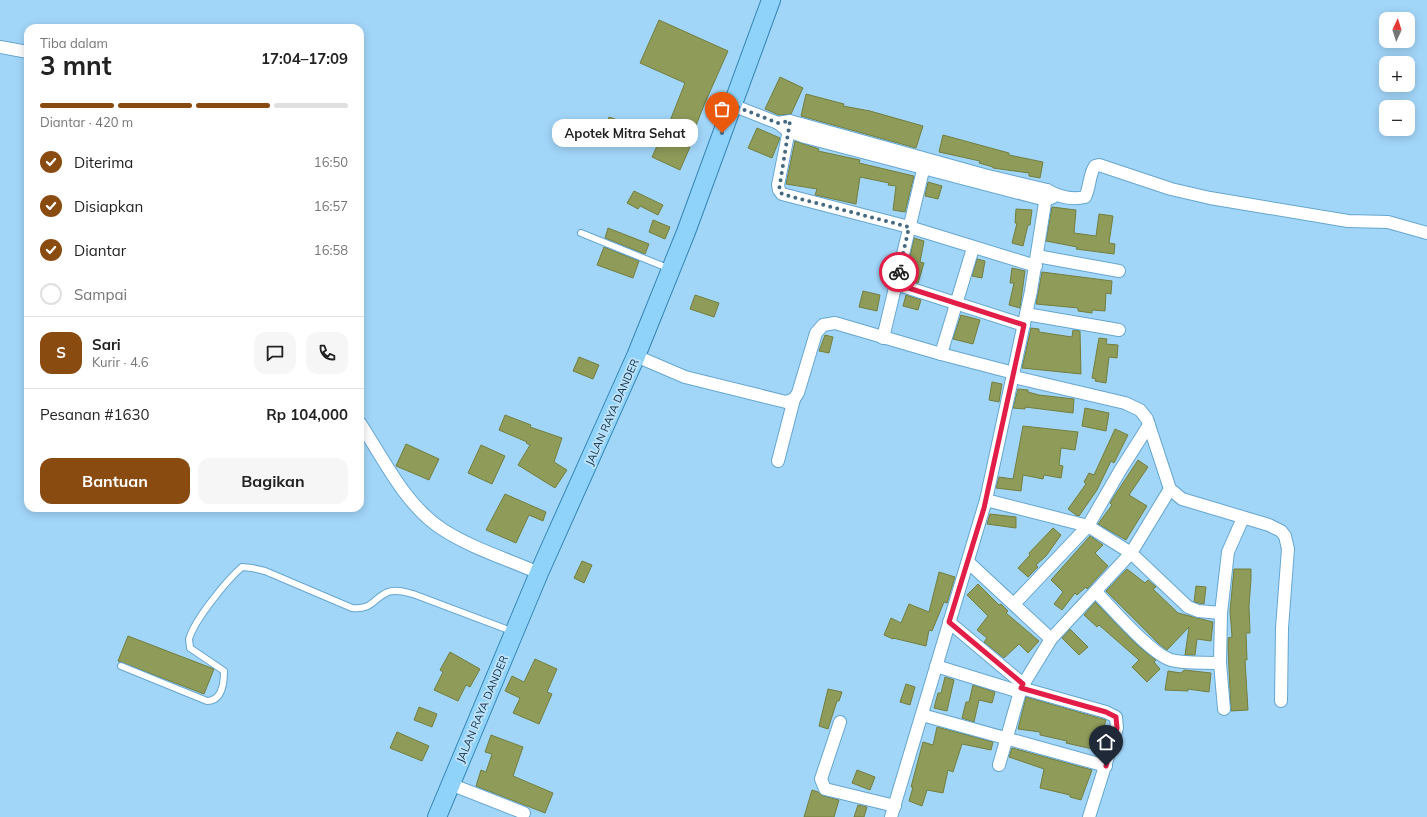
<!DOCTYPE html>
<html lang="id">
<meta charset="utf-8">
<style>
body{margin:0;font-family:Mulish,sans-serif;background:#f6f6f6;color:#222;height:100vh;display:flex;flex-direction:column;font-size:15px;white-space:nowrap}
*{box-sizing:border-box;margin:0}
p{font-size:13px;color:#767676}
.icon{flex:none;width:22px;height:22px;fill:none;stroke:currentColor;stroke-width:2;stroke-linecap:round;stroke-linejoin:round}
.map{position:relative;flex:1;overflow:hidden}
.panel{position:absolute;left:24px;top:24px;width:340px;height:488px;display:flex;flex-direction:column;background:#fff;border-radius:12px;box-shadow:0 2px 10px #0003}
.panel>*{flex:none}
.needle{width:26px;rotate:4deg}
.fabs{position:absolute;left:1379px;top:12px;display:grid;gap:8px}
.fabs a{display:grid;place-items:center;width:36px;height:36px;border-radius:8px;background:#fff;box-shadow:0 2px 10px #0003;font-size:20px}
.pin{position:absolute;display:grid;place-items:center;width:34px;height:34px;color:#fff;margin:-41px -17px;border-radius:50% 50% 50% 0;rotate:-45deg;box-shadow:0 0 4px #0007}
.pin .icon{rotate:45deg}
.courier{position:absolute;display:grid;place-items:center;width:40px;height:40px;margin:-20px;border:3px solid #e11d48;border-radius:50%;background:#fff;color:#222;box-shadow:0 1px 5px #0007}
.bubble{position:absolute;height:28px;border-radius:12px;background:#fff;box-shadow:0 2px 10px #0003;font-size:13px;font-weight:700;line-height:28px;text-align:center}
.headline em{font-style:normal;font-weight:700}
.headline div{display:flex;flex-direction:column-reverse}
.headline{display:flex;align-items:center;justify-content:space-between;height:68px;padding:0 16px}
h1{font-size:26px;font-weight:700;line-height:30px}
.bar{display:grid;grid-template-columns:repeat(4,1fr);gap:6px 4px;align-content:center;height:48px;padding:0 16px}
.bar i{height:5px;border-radius:3px;background:#e0e0e0}
.bar .selected{background:#894b0f}
.bar p{grid-column:span 4}
.line{display:flex;align-items:center;gap:10px;padding:0 16px;border-top:1px solid #e0e0e0}
.line div{flex:1}
.round{display:grid;place-items:center;flex:none;width:42px;height:42px;border-radius:12px;background:#f6f6f6}
ol{padding:0 16px;list-style:none}
li{display:flex;align-items:center;gap:12px;height:44px}
li p{margin-inline-start:auto}
li .icon{padding:4px;border-radius:50%;background:#894b0f;color:#fff;stroke-width:4}
li:last-child{color:#767676}
li i{width:22px;height:22px;border:2px solid #e0e0e0;border-radius:50%}
.primary-button{display:flex;gap:8px;margin-top:auto;padding:8px 16px}
.primary-button a{flex:1;height:46px;border-radius:12px;background:#894b0f;color:#fff;font-size:16px;font-weight:700;line-height:46px;text-align:center}
.primary-button a+a{background:#f6f6f6;color:#222}
.map>svg:first-child{display:block}
.building{fill:#8e9b59;stroke:#737e3d}
.lines{fill:none;stroke-linecap:round;stroke-linejoin:round}
.service-casing{stroke:#65a6d0;stroke-width:8}
.minor-casing{stroke:#65a6d0;stroke-width:14}
.primary-casing{stroke:#3486b6;stroke-width:20}
.service{stroke:#fff;stroke-width:6}
.minor{stroke:#fff;stroke-width:12}
.primary{stroke:#90d3fa;stroke-width:18}
.done{stroke:#456980;stroke-width:4;stroke-dasharray:0 7.2}
.route{stroke:#e11d48;stroke-width:5}
.labels{text-anchor:middle;dominant-baseline:central;stroke-width:4;stroke-linejoin:round;paint-order:stroke}
.street-label{font-size:11px;fill:#132e3f;stroke:#bbe2fc}
</style>
<div class="map">
<svg width="1427" height="817" viewBox="0 0 1427 817">
<rect width="100%" height="100%" fill="#a2d6f9"/>
<!-- building -->
<g class="building">
<polygon points="659,20 728,51 704,105 688,146 690,147 680,170 652,157 662,135 664,136 685,83 640,63"/>
<polygon points="780,77 803,88 791,114 779,115 765,109"/>
<polygon points="806,94 844,104 843,106 870,111 923,126 916,148 801,116"/>
<polygon points="609,117 629,124 622,145 602,138"/>
<polygon points="757,128 780,138 772,158 748,148"/>
<polygon points="943,135 1009,153 1009,155 1043,162 1040,178 1029,176 1029,173 993,168 993,167 979,163 980,161 939,152"/>
<polygon points="795,141 819,149 818,151 860,160 859,163 914,176 905,212 893,210 896,186 888,185 889,183 860,177 856,204 815,195 817,189 786,184"/>
<polygon points="928,182 942,186 938,199 925,196"/>
<polygon points="634,191 663,205 658,215 640,206 638,209 627,203"/>
<polygon points="1052,207 1076,210 1074,233 1096,236 1099,214 1113,216 1109,243 1115,244 1114,254 1076,249 1077,247 1046,241"/>
<polygon points="1016,209 1032,210 1030,225 1028,225 1023,246 1012,243 1017,223 1015,223"/>
<polygon points="653,220 670,227 665,239 649,232"/>
<polygon points="608,228 649,244 645,254 605,238"/>
<polygon points="914,238 924,241 920,262 924,263 918,283 910,280 911,277 906,275"/>
<polygon points="604,247 639,261 633,278 597,265"/>
<polygon points="977,259 985,261 982,278 972,276"/>
<polygon points="1012,268 1025,271 1020,308 1009,305 1014,283 1010,283"/>
<polygon points="1042,272 1112,281 1111,294 1106,293 1105,311 1092,310 1092,313 1078,311 1078,308 1036,304"/>
<polygon points="863,291 880,295 877,311 859,307"/>
<polygon points="695,295 719,303 714,317 690,309"/>
<polygon points="906,295 921,300 918,310 903,306"/>
<polygon points="961,315 980,320 973,344 953,339"/>
<polygon points="1031,328 1039,329 1039,332 1072,337 1073,330 1080,331 1081,374 1022,368"/>
<polygon points="825,335 833,337 829,353 819,351"/>
<polygon points="1099,338 1107,339 1106,344 1118,345 1117,358 1109,357 1106,383 1095,381 1096,379 1092,378"/>
<polygon points="579,357 599,365 593,379 573,371"/>
<polygon points="992,382 1002,384 999,402 989,400"/>
<polygon points="1018,389 1028,390 1028,392 1039,395 1074,399 1073,413 1025,407 1025,409 1013,408"/>
<polygon points="1085,408 1109,413 1106,431 1082,426"/>
<polygon points="505,415 531,425 530,427 562,438 554,462 567,470 555,488 518,465 530,445 526,443 527,442 499,430"/>
<polygon points="1023,426 1078,432 1075,450 1061,448 1059,465 1063,466 1061,478 1044,475 1043,479 1023,475 1021,491 996,488 999,477 1013,479"/>
<polygon points="1115,429 1128,435 1114,463 1111,461 1097,490 1079,516 1076,515 1068,509 1086,484 1084,482 1089,473 1094,475"/>
<polygon points="406,444 439,459 429,480 396,466"/>
<polygon points="481,445 505,456 492,484 468,473"/>
<polygon points="1138,460 1148,467 1129,495 1147,506 1126,540 1098,524 1112,505 1110,503 1115,495"/>
<polygon points="505,494 546,512 543,521 529,515 516,543 486,530"/>
<polygon points="990,514 1016,517 1016,528 987,524"/>
<polygon points="1053,528 1061,535 1046,556 1036,565 1038,567 1028,577 1018,568 1030,555 1029,553"/>
<polygon points="1090,536 1103,545 1095,553 1108,566 1087,589 1086,587 1077,595 1075,593 1062,610 1054,604 1063,592 1051,580"/>
<polygon points="582,561 592,565 584,583 574,578"/>
<polygon points="1127,569 1145,583 1148,580 1156,587 1153,589 1178,613 1213,622 1211,641 1197,639 1195,655 1185,655 1189,627 1167,650 1158,643 1106,591"/>
<polygon points="1234,569 1251,569 1251,579 1249,606 1250,633 1246,633 1247,660 1245,660 1248,710 1231,711 1228,648 1228,638 1232,637 1230,611"/>
<polygon points="939,572 955,577 947,603 944,602 932,631 929,630 926,646 893,638 893,639 884,635 891,618 901,623 909,604 929,612"/>
<polygon points="978,584 999,605 1001,604 1008,611 1006,613 1039,641 1028,653 1019,644 1004,658 984,642 987,638 977,630 988,616 967,595"/>
<polygon points="1196,586 1206,587 1204,604 1194,602"/>
<polygon points="1095,602 1137,645 1156,660 1154,662 1160,669 1147,682 1132,667 1139,660 1099,625 1097,627 1084,615"/>
<polygon points="1070,629 1088,647 1079,655 1062,638"/>
<polygon points="128,636 214,669 204,694 118,661"/>
<polygon points="450,652 480,669 470,687 466,685 458,701 434,690 443,672 440,670"/>
<polygon points="535,659 557,669 547,692 552,694 539,724 513,713 520,698 505,691 512,676 524,682"/>
<polygon points="1184,670 1211,673 1209,692 1188,689 1188,691 1165,690 1168,671 1181,673"/>
<polygon points="945,677 954,680 947,711 934,708 938,693 941,693"/>
<polygon points="906,684 915,687 910,705 900,702"/>
<polygon points="973,685 995,692 992,703 979,700 974,722 962,718 966,702 969,702"/>
<polygon points="828,689 842,692 839,701 837,701 828,729 819,726"/>
<polygon points="1026,697 1106,720 1097,750 1066,743 1067,741 1040,735 1040,732 1018,729"/>
<polygon points="419,707 437,714 432,727 414,720"/>
<polygon points="937,727 993,742 991,750 962,744 953,772 948,770 943,793 927,790 922,806 909,801 913,787 911,787 923,742 933,745"/>
<polygon points="397,732 429,746 422,761 390,748"/>
<polygon points="491,735 523,747 513,776 553,793 545,813 476,786 481,770 486,772 492,754 485,752"/>
<polygon points="1012,748 1092,770 1081,800 1070,797 1070,795 1040,788 1044,769 1009,757"/>
<polygon points="857,770 875,777 870,790 852,783"/>
<polygon points="812,790 818,792 823,796 839,800 834,817 804,817"/>
<polygon points="858,805 867,807 864,817 854,817"/>
</g>
<g class="lines">
<defs>
<g id="service">
<polyline points="581,233 670,269"/>
<path d="M 121,666 L 207,701 C 222,701 224,683 224,671 L 190,648 C 190,645 189,641 189,639 C 195,619 227,580 242,567 L 252,568 L 265,571 L 352,608 C 373,610 372,599 388,592 C 396,589 405,592 413,594 L 514,632"/>
</g>
<g id="minor">
<polyline points="0,47 28,52"/>
<polyline points="732,105 778,123 788,131 805,137 1046,200 1053,197"/>
<path d="M 778,123 L 790,121 L 984,175 L 1047,190 C 1059,197 1072,200 1085,197 C 1090,188 1089,174 1095,166 L 1099,165 L 1171,189 L 1210,198 L 1348,221 L 1388,222 L 1427,233"/>
<polyline points="790,125 778,185 779,190 782,194 909,227 1036,266"/>
<polyline points="1037,256 1119,271"/>
<polyline points="896,284 1024,325"/>
<polyline points="1026,314 1119,330"/>
<polyline points="883,338 925,162"/>
<polyline points="941,354 973,248"/>
<polyline points="636,356 685,377 786,402 794,399 798,393 816,333 823,325 835,323 941,354 1014,373"/>
<polyline points="1014,377 1125,403 1140,410 1147,419 1170,489 1182,499 1269,525 1281,531 1285,536 1288,549 1282,628 1281,701"/>
<path d="M 360,423 C 383,458 405,505 442,529 C 471,548 507,559 539,573"/>
<polyline points="778,461 794,399"/>
<polyline points="986,500 1088,526 1131,553 1188,607 1198,611 1221,613"/>
<polyline points="968,562 1051,639"/>
<path d="M 1096,592 C 1112,608 1151,654 1171,660 C 1186,664 1204,662 1220,663"/>
<polyline points="1014,604 1088,526 1121,469 1149,425"/>
<polyline points="949,622 1023,684"/>
<polyline points="936,666 1020,692"/>
<polyline points="1021,688 1106,712 1116,717 1117,728 1089,817"/>
<polyline points="1224,709 1220,663 1221,613 1228,552 1243,518"/>
<polyline points="922,715 1106,766"/>
<polyline points="840,722 821,779 825,789 895,806"/>
<polyline points="999,765 1021,688 1051,639 1131,553 1170,489"/>
<polyline points="450,784 524,813"/>
<polyline points="891,817 986,500 1031,291 1047,190"/>
</g>
<polyline id="primary" points="437,817 539,573 636,356 686,232 771,0"/>
</defs>
<!-- service casing -->
<use href="#service" class="service-casing"/>
<!-- minor casing -->
<use href="#minor" class="minor-casing"/>
<!-- primary casing -->
<use href="#primary" class="primary-casing"/>
<!-- service -->
<use href="#service" class="service"/>
<!-- minor -->
<use href="#minor" class="minor"/>
<!-- primary -->
<use href="#primary" class="primary"/>
</g>
<g class="lines">
<!-- done -->
<polyline class="done" points="722,133 732,105 778,123 790,121 779,190 782,194 789,196 909,227 899,272"/>
<!-- route -->
<polyline class="route" points="899,272 896,284 1024,325 984,508 949,622 1023,684 1021,688 1106,712 1116,717 1117,728 1106,766"/>
</g>
<g class="labels">
<!-- street labels -->
<g class="street-label">
<text transform="translate(612 412) rotate(-66)">JALAN RAYA DANDER</text>
<text transform="translate(482 709) rotate(-67)">JALAN RAYA DANDER</text>
</g>
</g>
</svg>
<div class="fabs">
<a><svg class="needle" viewBox="-14 -14 28 28"><path d="M0-13l5 13h-10z" fill="#e53935"/><path d="M0 13l5-13h-10z" fill="#767676"/></svg></a>
<a>+</a>
<a>−</a>
</div>
<div class="pin" style="left:722px;top:133px;background:#ea580c"><svg class="icon" aria-label="bag" viewBox="0 0 24 24"><path d="M5 8h14l-1 12H6zM9 8a3 3 0 0 1 6 0"/></svg></div>
<div class="pin" style="left:1106px;top:766px;background:#1f2937"><svg class="icon" aria-label="home" viewBox="0 0 24 24"><path d="M3 11l9-7 9 7M6 9v11h12V9"/></svg></div>
<div class="courier" style="left:899px;top:272px"><svg class="icon" aria-label="bike" viewBox="0 0 24 24"><circle cx="6" cy="16" r="4"/><circle cx="18" cy="16" r="4"/><path d="M6 16l4-8h5l3 8M10 8l3 8H6M13 5h3"/></svg></div>
<div class="bubble" style="left:552px;top:119px;width:146px">Apotek Mitra Sehat</div>
<section class="panel">
<div class="headline"><div><h1>3 mnt</h1><p>Tiba dalam</p></div><em>17:04–17:09</em></div>
<div class="bar"><i class="selected"></i><i class="selected"></i><i class="selected"></i><i></i><p>Diantar · 420 m</p></div>
<ol>
<li><svg class="icon" aria-label="check" viewBox="0 0 24 24"><path d="M5 12l5 5 9-10"/></svg>Diterima<p>16:50</p></li>
<li><svg class="icon" aria-label="check" viewBox="0 0 24 24"><path d="M5 12l5 5 9-10"/></svg>Disiapkan<p>16:57</p></li>
<li><svg class="icon" aria-label="check" viewBox="0 0 24 24"><path d="M5 12l5 5 9-10"/></svg>Diantar<p>16:58</p></li>
<li><i></i>Sampai</li>
</ol>
<div class="line" style="height:72px"><b class="round" style="background:#894b0f;color:#fff">S</b><div><b>Sari</b><p>Kurir · 4.6</p></div><a class="round"><svg class="icon" aria-label="chat" viewBox="0 0 24 24"><path d="M4 5h16v11H9l-5 4z"/></svg></a><a class="round"><svg class="icon" aria-label="phone" viewBox="0 0 24 24"><path d="M5 4h4l2 5-3 2q2 4 5 5l2-3 5 2v4C11 20 4 13 5 4z"/></svg></a></div>
<div class="line" style="height:52px"><div>Pesanan #1630</div><b>Rp 104,000</b></div>
<div class="primary-button"><a>Bantuan</a><a>Bagikan</a></div>
</section>
</div>
